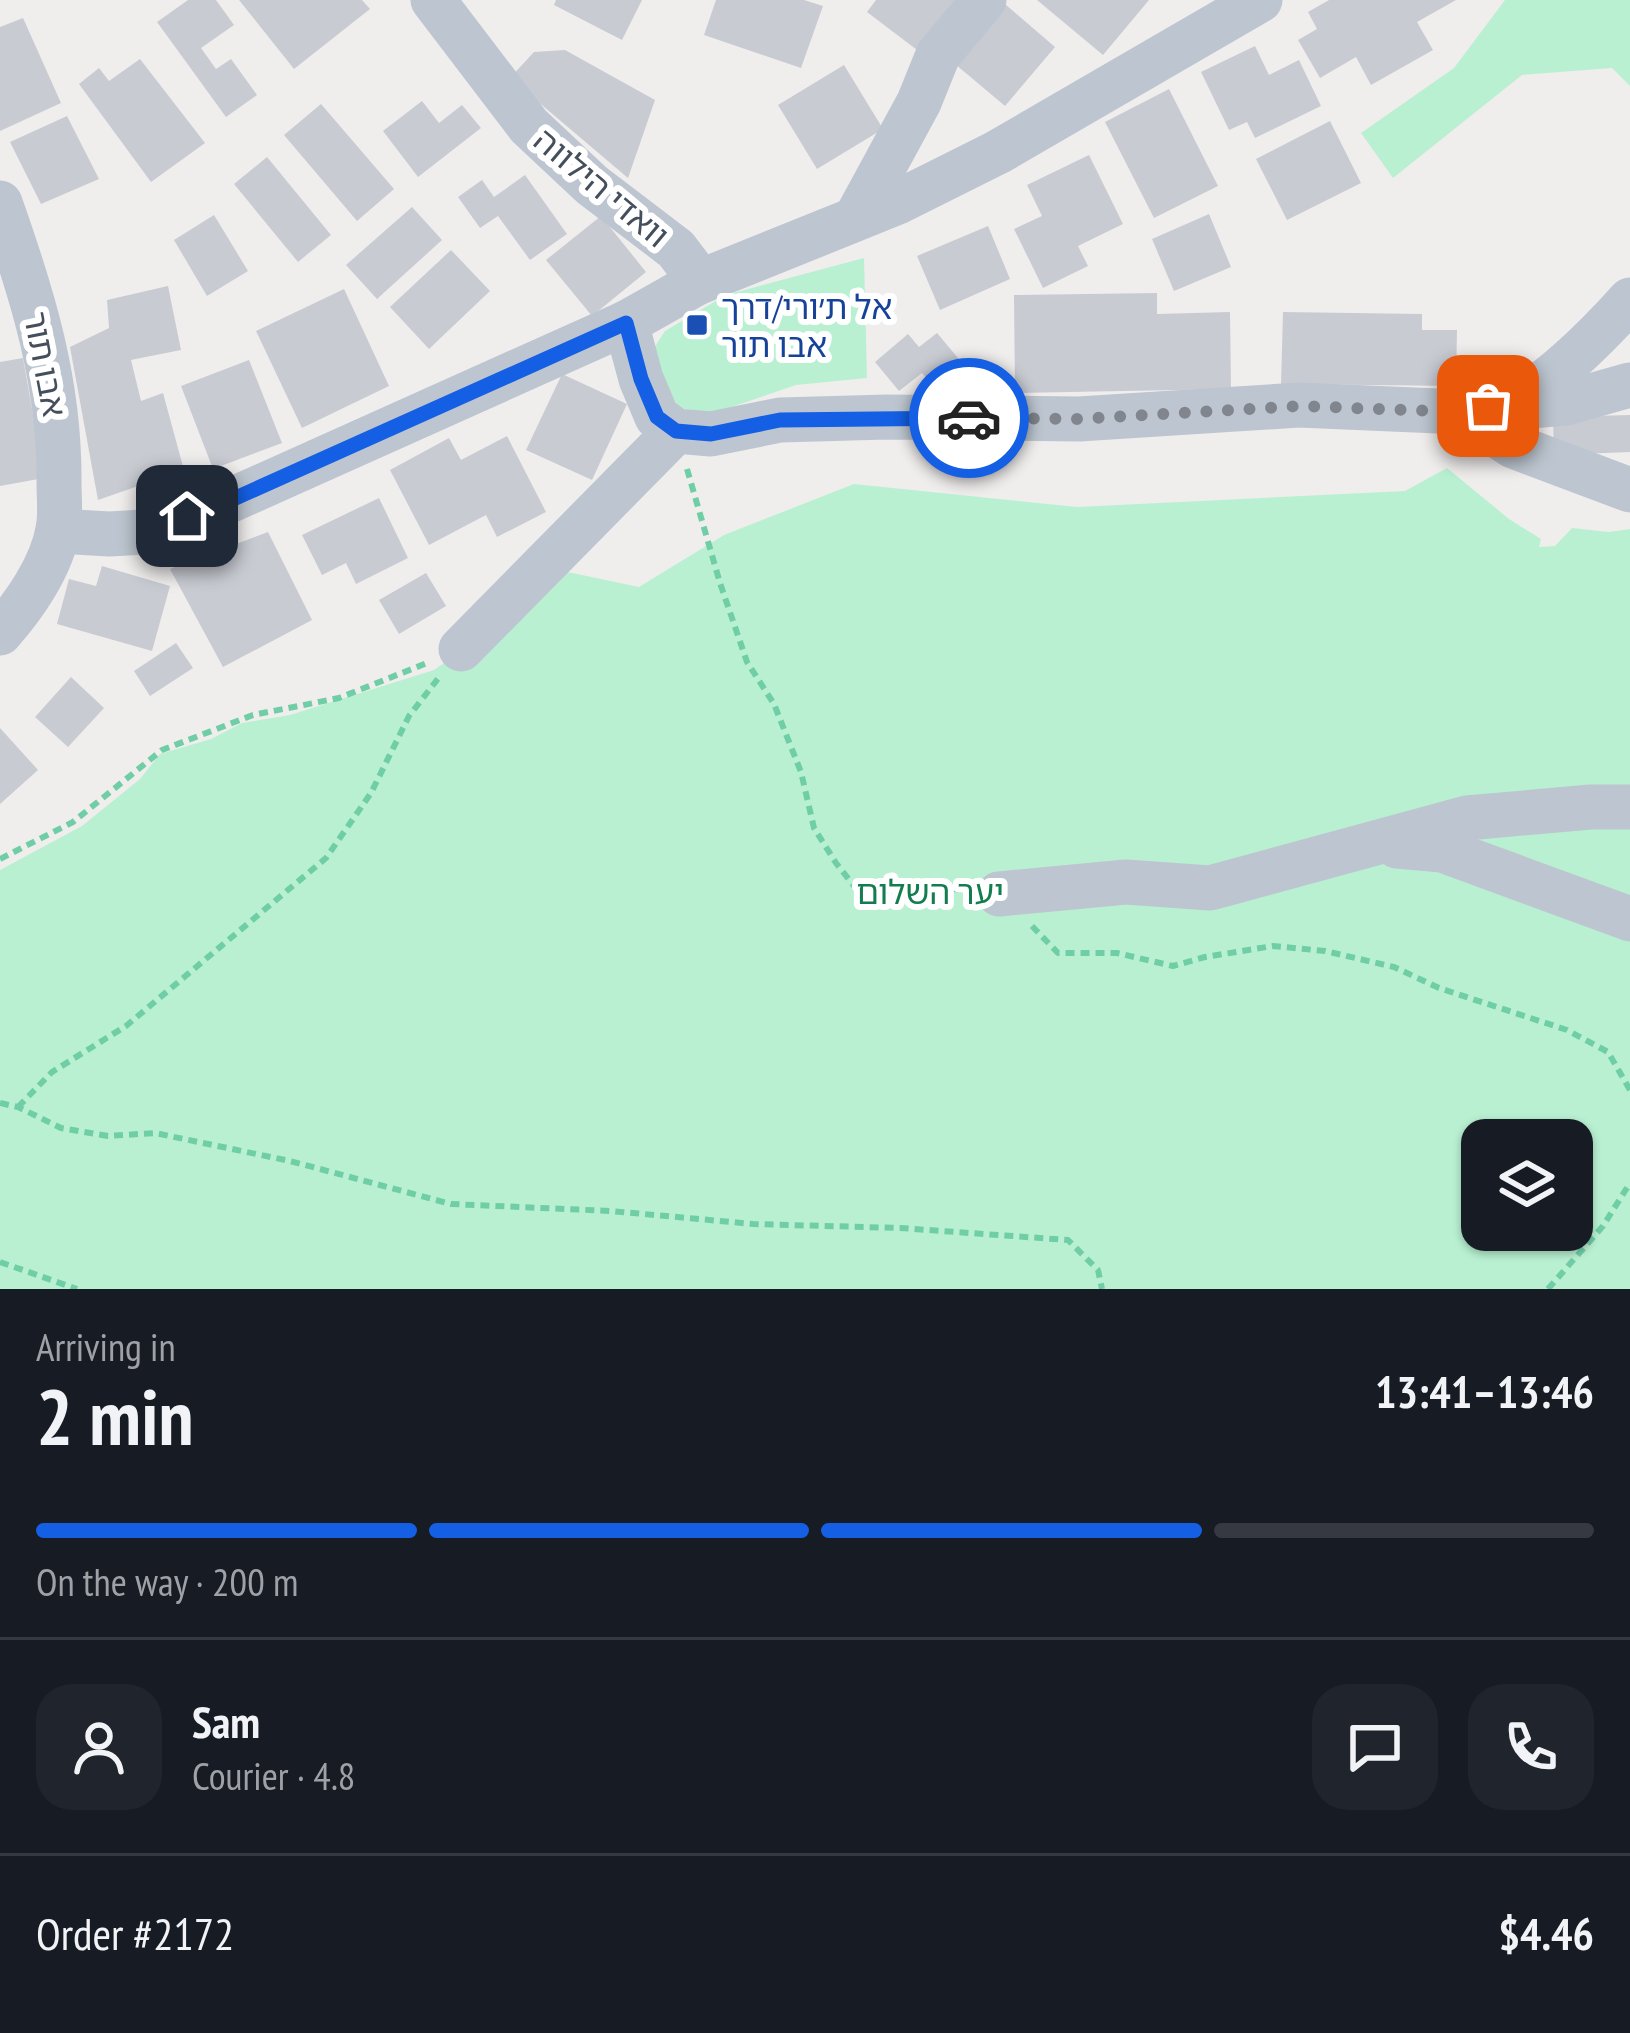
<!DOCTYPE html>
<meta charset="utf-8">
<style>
body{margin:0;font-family:"PT Sans Narrow","Noto Sans Hebrew",sans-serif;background:#20242c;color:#f1f3f6;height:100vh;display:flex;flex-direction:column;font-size:45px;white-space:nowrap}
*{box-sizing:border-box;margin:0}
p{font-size:39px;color:#9ea1a6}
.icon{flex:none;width:66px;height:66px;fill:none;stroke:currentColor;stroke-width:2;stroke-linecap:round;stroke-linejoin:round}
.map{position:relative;height:1289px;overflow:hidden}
.side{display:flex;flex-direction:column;background:#171b24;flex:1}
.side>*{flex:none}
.fabs{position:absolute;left:1461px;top:1119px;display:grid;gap:24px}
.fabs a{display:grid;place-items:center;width:132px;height:132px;border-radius:24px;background:#171b24;box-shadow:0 3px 9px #0004;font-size:60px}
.pin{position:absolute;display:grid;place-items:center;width:102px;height:102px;color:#fff;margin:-51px;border-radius:24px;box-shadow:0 6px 18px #0006}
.courier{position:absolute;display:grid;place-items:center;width:120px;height:120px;margin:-60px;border:9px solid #145fe3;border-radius:50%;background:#fff;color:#222;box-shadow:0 3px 15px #0007}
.headline em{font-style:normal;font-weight:800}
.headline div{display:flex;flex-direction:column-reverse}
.headline{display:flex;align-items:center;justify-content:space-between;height:204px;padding:0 36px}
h1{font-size:78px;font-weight:800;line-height:90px}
.bar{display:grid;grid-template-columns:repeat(4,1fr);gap:18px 12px;align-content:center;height:144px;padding:0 36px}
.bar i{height:15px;border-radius:9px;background:#363941}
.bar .active{background:#145fe3}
.bar p{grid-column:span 4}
.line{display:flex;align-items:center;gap:30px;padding:0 36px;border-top:3px solid #363941}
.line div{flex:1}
.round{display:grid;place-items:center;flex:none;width:126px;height:126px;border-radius:36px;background:#20242c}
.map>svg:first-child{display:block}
.green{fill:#b9f0d2;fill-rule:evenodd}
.building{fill:#c9cbd3}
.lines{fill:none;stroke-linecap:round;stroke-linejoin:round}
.path{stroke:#70cea7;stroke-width:6;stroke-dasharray:9 6;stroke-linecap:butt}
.minor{stroke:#bdc6d0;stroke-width:45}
.done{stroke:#81868e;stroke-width:12;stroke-dasharray:0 21.6}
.route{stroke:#145fe3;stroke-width:15}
.transit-dot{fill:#1a4fb4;stroke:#fff;stroke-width:4.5}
.labels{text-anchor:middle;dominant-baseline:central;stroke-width:12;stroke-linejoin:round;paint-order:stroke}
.street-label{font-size:33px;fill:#454f5b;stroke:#fff}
.transit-label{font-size:33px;fill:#164399;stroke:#fff;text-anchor:start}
.park-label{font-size:33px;fill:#147d50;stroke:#fff}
</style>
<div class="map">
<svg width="1630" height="1289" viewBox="0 0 1630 1289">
<rect width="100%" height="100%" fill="#f0eded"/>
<!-- green -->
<g class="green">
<polygon points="1505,0 1630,0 1630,86 1612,68 1522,75 1393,178 1361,133 1454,68"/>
<polygon points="864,258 867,378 796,385 714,413 679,408 662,381 654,348 665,331 726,295"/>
<path d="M 1447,468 L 1509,519 L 1541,539 L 1539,547 L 1555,546 L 1572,528 L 1609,532 L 1630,529 L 1630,1289 L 0,1289 L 0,870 L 82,826 L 140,779 L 160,754 L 211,739 L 242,723 L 290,715 L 434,670 L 499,624 L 558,570 L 639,587 L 724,535 L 854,484 L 1077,507 L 1405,491 ZM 1482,1140 L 1572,1140 L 1572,1230 L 1482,1230 Z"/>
</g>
<!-- building -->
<g class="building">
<polygon points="188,0 216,0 234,25 201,48 216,69 231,59 257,95 226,117 157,22"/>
<polygon points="239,0 362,0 370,9 294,69"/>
<polygon points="556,0 642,0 622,40 554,5"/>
<polygon points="716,0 804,0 823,6 801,68 704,35"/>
<polygon points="876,0 962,0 921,53 867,12"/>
<polygon points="1037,0 1149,0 1103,55"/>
<polygon points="1329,0 1456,0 1417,22 1433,50 1371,85 1356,57 1320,78 1298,40 1317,29 1308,12"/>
<polygon points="1005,4 1055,47 1005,106 955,64"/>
<polygon points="23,18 61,103 0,131 0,27"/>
<polygon points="1255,46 1269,75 1299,60 1321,106 1255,138 1247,122 1229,130 1201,72"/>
<polygon points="565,50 655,100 628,178 510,78 534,52"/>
<polygon points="140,59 205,143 151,182 79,84 99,68 109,81"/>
<polygon points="844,65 883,129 817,169 778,105"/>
<polygon points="1169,89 1218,186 1154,218 1105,122"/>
<polygon points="422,101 439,123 462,105 481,128 418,177 383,131"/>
<polygon points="321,104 394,189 357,221 284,135"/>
<polygon points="67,116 99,179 41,204 10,142"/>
<polygon points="1330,121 1361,183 1287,220 1256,159"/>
<polygon points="1089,155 1123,224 1078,246 1088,266 1043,288 1014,229 1042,216 1027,185"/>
<polygon points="267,157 331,235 298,262 234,184"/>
<polygon points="525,175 567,234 530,260 498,216 480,228 458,197 482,180 494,197"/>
<polygon points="412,207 442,240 377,299 346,265"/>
<polygon points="1209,214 1231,267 1174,291 1152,239"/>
<polygon points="214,215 248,271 207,296 174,240"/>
<polygon points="601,216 646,272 592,316 546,260"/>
<polygon points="988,226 1010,279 940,310 917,256"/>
<polygon points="451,250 490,291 429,349 390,307"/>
<polygon points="168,286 181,350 131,360 141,401 163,393 184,470 98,500 70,347 109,328 107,300"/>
<polygon points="344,289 389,386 302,428 256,331"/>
<polygon points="1157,293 1157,314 1230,312 1231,389 1015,393 1014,295"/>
<polygon points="1283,312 1422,314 1422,330 1457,330 1456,386 1281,384"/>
<polygon points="937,333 968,370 940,394 922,373 899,391 875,362 908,334 919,347"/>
<polygon points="23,358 44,478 0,486 0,362"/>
<polygon points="249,360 282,443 213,469 181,386"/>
<polygon points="562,374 627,404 592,480 526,450"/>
<polygon points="1630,415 1630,452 1554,455 1553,417"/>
<polygon points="507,436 546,512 497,537 486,515 429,545 390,470 449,438 461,460"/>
<polygon points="379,498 408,558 356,584 346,563 322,575 302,535"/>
<polygon points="268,532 312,620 223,667 170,569"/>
<polygon points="102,566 170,586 152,651 57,624 69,579 96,586"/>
<polygon points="426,573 446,606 399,634 379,600"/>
<polygon points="176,643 193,668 150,696 134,671"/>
<polygon points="71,677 104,708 68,747 35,717"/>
<polygon points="0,728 38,770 0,804"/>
</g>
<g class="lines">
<!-- path -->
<g class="path">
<polyline points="687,469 720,583 747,662 774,704 801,772 814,828 836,863 858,891 903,885 966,890"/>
<polyline points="0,859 73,822 162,750 253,715 339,698 427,663"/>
<polyline points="1032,926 1058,953 1117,953 1173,966 1205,957 1273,946 1325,951 1394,967 1439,988 1567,1030 1608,1052 1630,1090"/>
<polyline points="0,1103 18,1107 61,1128 108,1136 155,1133 290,1161 451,1204 611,1211 753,1224 900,1228 1068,1240 1098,1270 1102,1289"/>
<polyline points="18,1107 52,1072 126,1026 326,858 371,793 409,716 440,676"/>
<polyline points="0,1262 77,1289"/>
<polyline points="1548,1289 1603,1226 1630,1183"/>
</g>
<!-- minor -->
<g class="minor">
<polyline points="433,0 529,126 592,185 676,249 689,266 697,283"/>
<path d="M 0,203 C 33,296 60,383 59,483 C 59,498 61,515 58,529 C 52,566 24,606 0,633"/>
<polyline points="856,218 919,102 938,55 984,0"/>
<polyline points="626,323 641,379 657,417 676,431 711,434 780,420 887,417 1079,419 1299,405 1461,412 1566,403 1630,385"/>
<path d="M 1505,403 C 1542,394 1604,329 1630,300"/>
<polyline points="1461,412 1513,446 1630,490"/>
<polyline points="58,531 109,534 145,532 229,501 626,323 697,283 898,202 998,152 1260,0"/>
<polyline points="461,649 676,431"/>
<polyline points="1397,846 1442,850 1630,919"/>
<polyline points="999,894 1126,882 1210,888 1467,818 1591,807 1630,807"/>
</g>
</g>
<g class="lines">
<!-- done -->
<polyline class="done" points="969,418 1079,419 1299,406 1461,412 1488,406"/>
<!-- route -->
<polyline class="route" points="187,516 229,501 626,323 641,379 657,417 676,431 711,434 780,420 969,418"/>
</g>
<!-- markers -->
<rect class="transit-dot" x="685" y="313" width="24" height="24" rx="6"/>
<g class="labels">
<!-- street labels -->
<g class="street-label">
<text transform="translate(602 187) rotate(40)">וואדי הילווה</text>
<text transform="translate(46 364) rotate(79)">אבו תור</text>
</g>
<!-- transit labels -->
<g class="transit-label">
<text x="721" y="306">אל ת׳ורי/דרך<tspan x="721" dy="38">אבו תור</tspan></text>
</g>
<!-- park labels -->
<g class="park-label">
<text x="930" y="891">יער השלום</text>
</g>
</g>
</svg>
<div class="fabs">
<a><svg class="icon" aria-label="layers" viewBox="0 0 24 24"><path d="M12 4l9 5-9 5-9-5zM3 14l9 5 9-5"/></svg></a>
</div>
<div class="pin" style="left:1488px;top:406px;background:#ea580c"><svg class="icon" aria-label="bag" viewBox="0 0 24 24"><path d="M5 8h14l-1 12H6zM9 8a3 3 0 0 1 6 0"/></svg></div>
<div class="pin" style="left:187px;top:516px;background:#1f2937"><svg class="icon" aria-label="home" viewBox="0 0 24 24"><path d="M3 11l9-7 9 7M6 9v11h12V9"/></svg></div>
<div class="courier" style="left:969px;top:418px"><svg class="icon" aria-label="car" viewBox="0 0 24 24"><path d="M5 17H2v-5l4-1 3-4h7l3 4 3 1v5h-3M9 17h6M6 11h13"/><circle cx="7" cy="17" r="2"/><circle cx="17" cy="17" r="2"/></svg></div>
</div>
<section class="side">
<div class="headline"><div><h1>2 min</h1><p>Arriving in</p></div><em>13:41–13:46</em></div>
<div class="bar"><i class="active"></i><i class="active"></i><i class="active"></i><i></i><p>On the way · 200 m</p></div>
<div class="line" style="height:216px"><a class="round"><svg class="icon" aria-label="person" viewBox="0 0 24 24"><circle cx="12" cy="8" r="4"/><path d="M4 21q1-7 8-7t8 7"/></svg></a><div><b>Sam</b><p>Courier · 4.8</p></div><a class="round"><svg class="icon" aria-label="chat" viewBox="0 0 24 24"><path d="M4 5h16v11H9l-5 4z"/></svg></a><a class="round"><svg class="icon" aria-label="phone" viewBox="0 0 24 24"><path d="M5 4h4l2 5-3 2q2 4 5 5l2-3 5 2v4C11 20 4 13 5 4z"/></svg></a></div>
<div class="line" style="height:156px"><div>Order #2172</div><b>$4.46</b></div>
</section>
